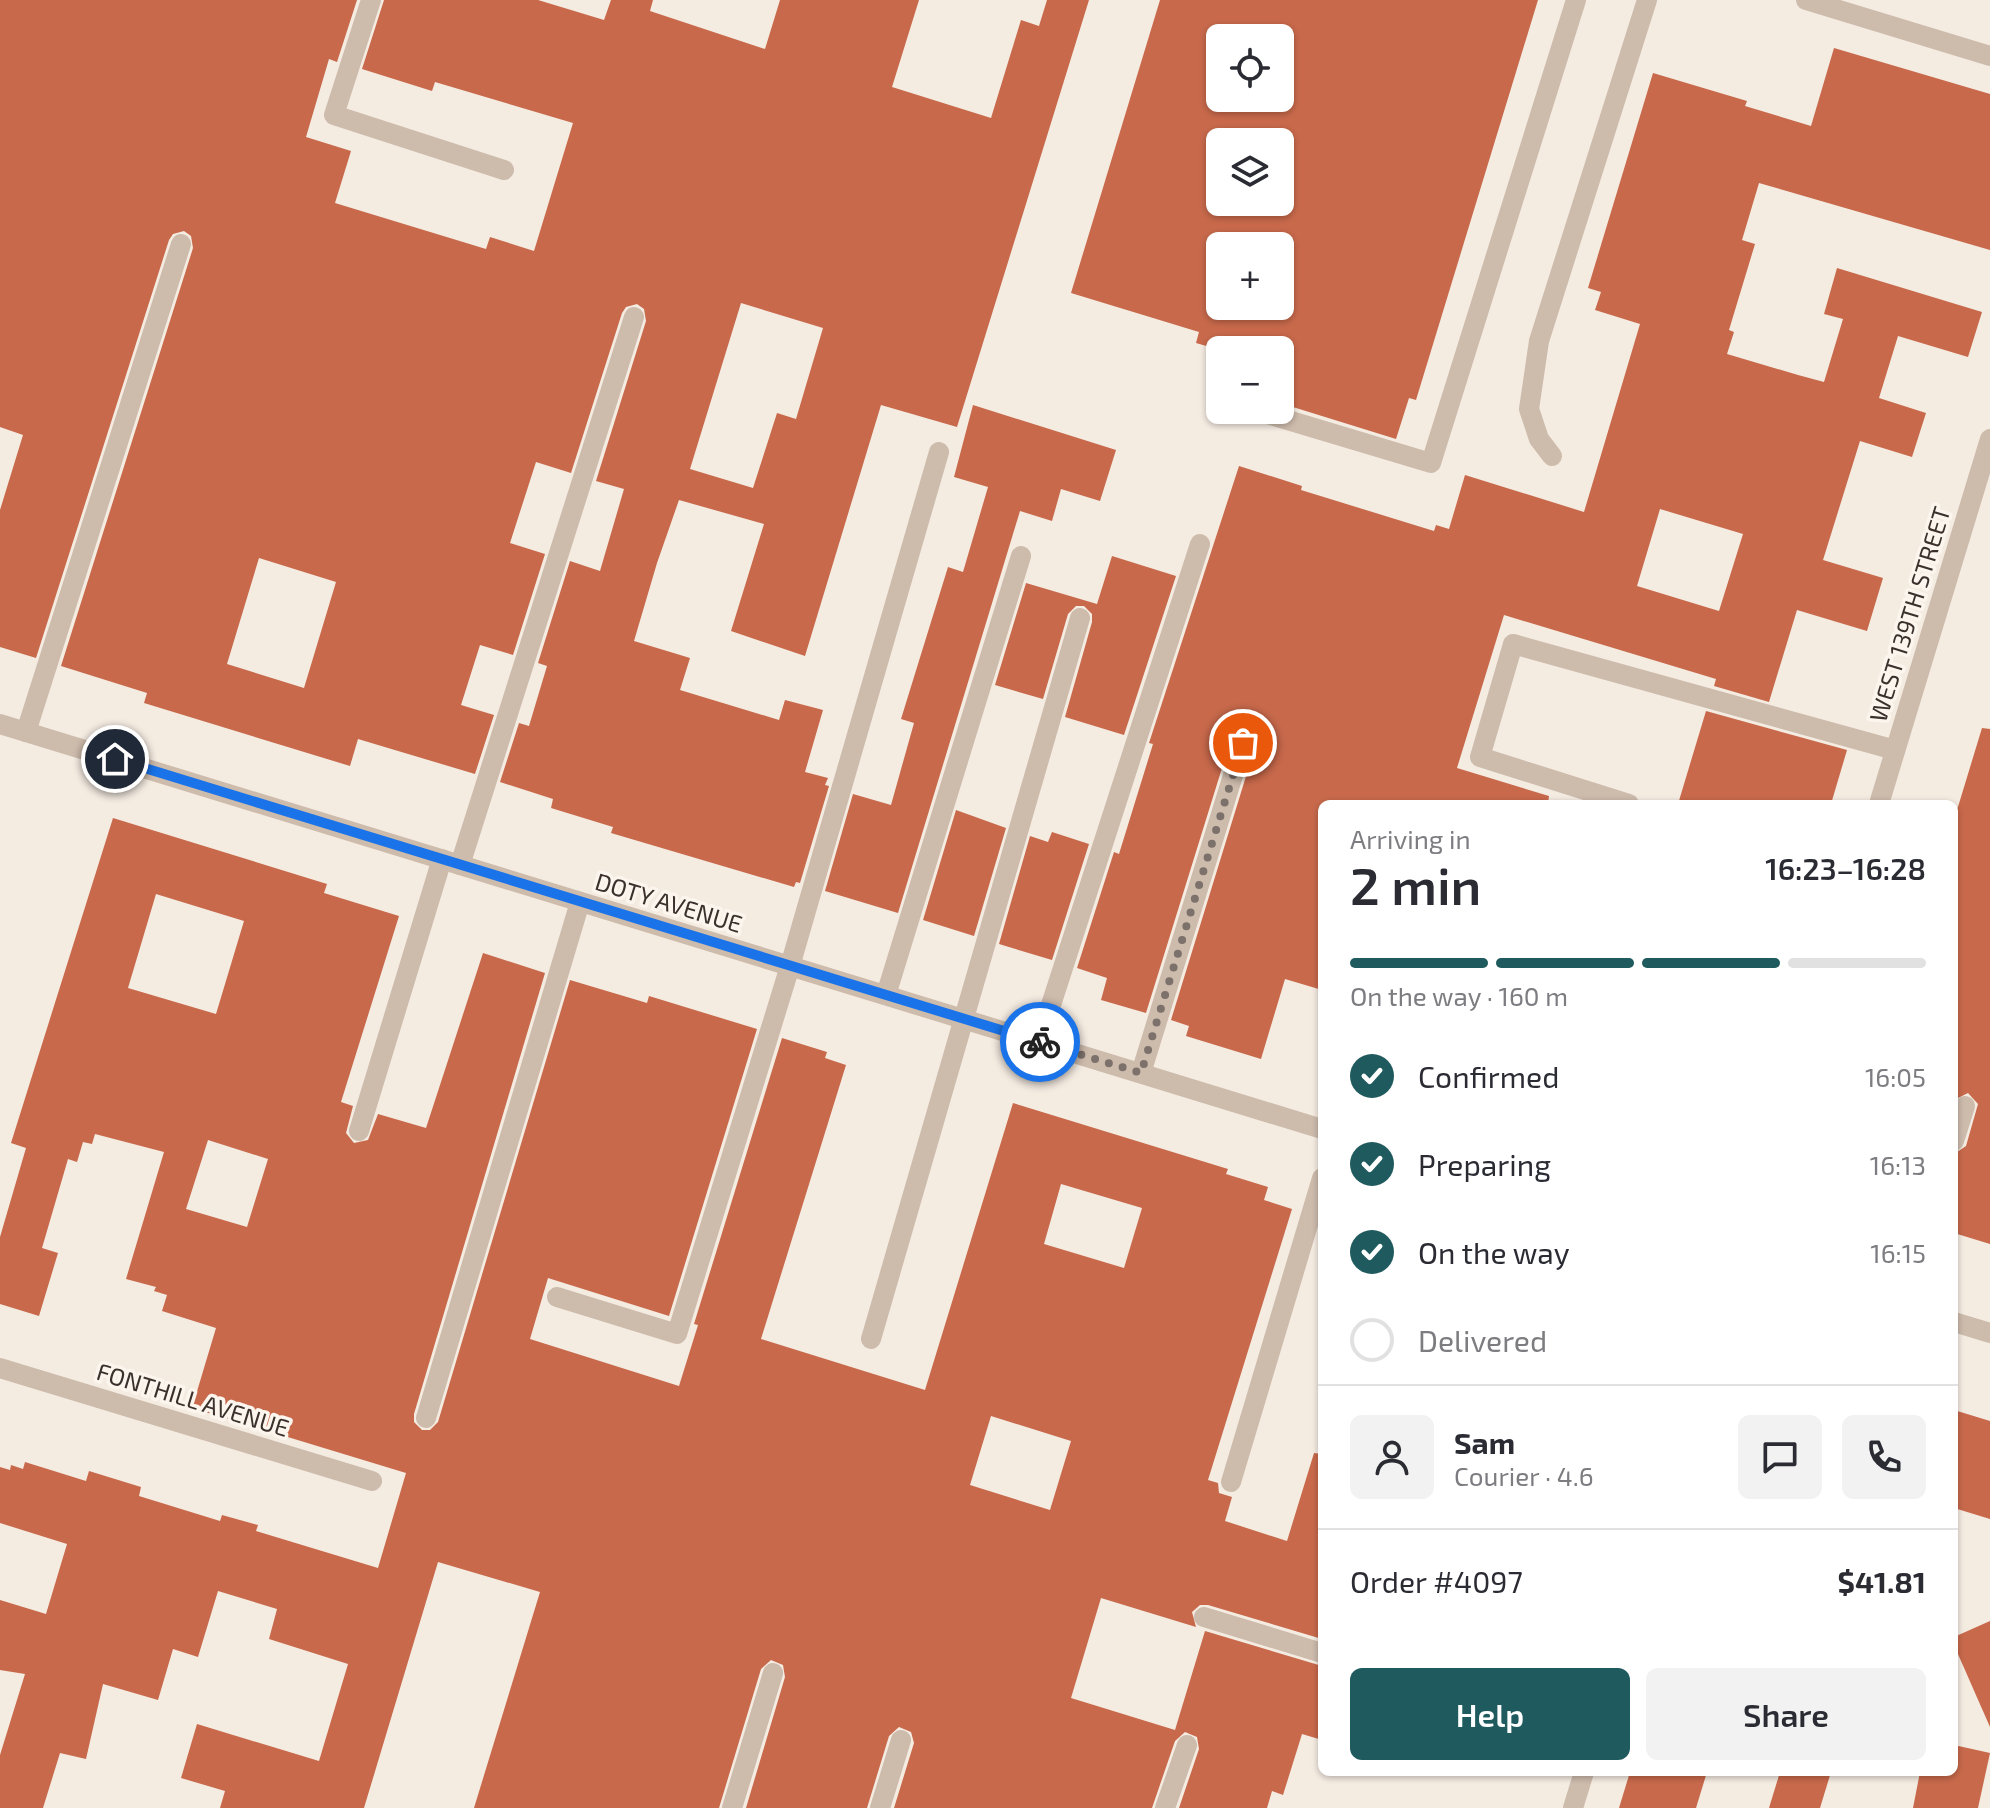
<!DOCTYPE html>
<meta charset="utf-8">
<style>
body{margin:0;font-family:"Exo 2",sans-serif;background:#f2f2f3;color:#2b2b33;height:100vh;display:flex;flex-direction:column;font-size:30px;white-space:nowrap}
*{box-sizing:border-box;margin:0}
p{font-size:26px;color:#7c7c81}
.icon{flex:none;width:44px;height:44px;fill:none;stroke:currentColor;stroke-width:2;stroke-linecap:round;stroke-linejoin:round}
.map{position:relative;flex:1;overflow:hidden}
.drawer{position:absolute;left:1318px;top:800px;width:640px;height:976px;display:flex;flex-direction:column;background:#fff;border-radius:12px;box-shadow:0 2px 6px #0004}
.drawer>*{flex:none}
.fabs{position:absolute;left:1206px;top:24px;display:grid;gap:16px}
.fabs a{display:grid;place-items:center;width:88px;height:88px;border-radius:12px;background:#fff;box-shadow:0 2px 6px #0004;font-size:40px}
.pin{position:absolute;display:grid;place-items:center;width:68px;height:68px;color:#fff;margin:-34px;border:4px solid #fff;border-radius:50%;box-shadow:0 2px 8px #0007}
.courier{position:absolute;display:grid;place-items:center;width:80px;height:80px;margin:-40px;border:6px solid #1a73e8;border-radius:50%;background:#fff;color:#222;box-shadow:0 2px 10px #0007}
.summary em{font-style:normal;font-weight:600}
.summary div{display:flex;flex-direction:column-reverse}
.summary{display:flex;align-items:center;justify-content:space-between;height:136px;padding:0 32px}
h1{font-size:52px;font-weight:600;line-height:60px}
.bar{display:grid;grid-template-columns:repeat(4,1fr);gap:12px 8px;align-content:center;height:96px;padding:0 32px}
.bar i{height:10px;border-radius:6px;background:#e1e1e2}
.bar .active{background:#1f5a5e}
.bar p{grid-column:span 4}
.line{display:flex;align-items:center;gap:20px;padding:0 32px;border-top:2px solid #e1e1e2}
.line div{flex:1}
.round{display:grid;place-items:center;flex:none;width:84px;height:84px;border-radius:12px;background:#f2f2f3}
ol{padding:0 32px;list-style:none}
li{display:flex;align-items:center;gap:24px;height:88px}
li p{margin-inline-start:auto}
li .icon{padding:8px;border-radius:50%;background:#1f5a5e;color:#fff;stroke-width:4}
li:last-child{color:#7c7c81}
li i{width:44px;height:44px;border:4px solid #e1e1e2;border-radius:50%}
.button{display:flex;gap:16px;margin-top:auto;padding:16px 32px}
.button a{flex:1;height:92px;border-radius:12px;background:#1f5a5e;color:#fff;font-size:32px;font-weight:600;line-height:92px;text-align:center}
.button a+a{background:#f2f2f3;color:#2b2b33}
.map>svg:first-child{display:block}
.building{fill:#c8694b;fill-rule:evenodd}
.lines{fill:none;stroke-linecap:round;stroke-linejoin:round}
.service{stroke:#cdbbac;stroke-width:20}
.minor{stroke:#cdbbac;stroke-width:20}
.done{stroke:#7c716b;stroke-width:8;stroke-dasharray:0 14.4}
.route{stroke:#1a73e8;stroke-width:10}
.labels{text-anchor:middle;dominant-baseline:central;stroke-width:7;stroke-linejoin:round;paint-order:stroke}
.street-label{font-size:24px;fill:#3b302b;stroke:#fbf5ee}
</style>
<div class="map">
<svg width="1990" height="1808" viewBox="0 0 1990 1808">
<rect width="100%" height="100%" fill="#f4ebe1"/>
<!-- building -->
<g class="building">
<path d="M 0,0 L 357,0 L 337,62 L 329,59 L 306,137 L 351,151 L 335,203 L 486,249 L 490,237 L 534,251 L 573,123 L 435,82 L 432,91 L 362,69 L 384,0 L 538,0 L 604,20 L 611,0 L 653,0 L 650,11 L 765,49 L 780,0 L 919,0 L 892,87 L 991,118 L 1021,20 L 1039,26 L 1047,0 L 1089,0 L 957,427 L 881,405 L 805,656 L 731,631 L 764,524 L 679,500 L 657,563 L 634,641 L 690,658 L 680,690 L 779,720 L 785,700 L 823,710 L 805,772 L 828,778 L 825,785 L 829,786 L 800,883 L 796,882 L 794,887 L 611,833 L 613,827 L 551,808 L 553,799 L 500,782 L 519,723 L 529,726 L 547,666 L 538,663 L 570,561 L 600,571 L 624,489 L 596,481 L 646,321 L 644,309 L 637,304 L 626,307 L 622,313 L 571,473 L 536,462 L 510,543 L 545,554 L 513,655 L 480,645 L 461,705 L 494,715 L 475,774 L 358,739 L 350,766 L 144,703 L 147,693 L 61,666 L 193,248 L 191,236 L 184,231 L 173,234 L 169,240 L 36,658 L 0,647 L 0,510 L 23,435 L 0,427 ZM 741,303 L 823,328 L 796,419 L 777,413 L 753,488 L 690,469 ZM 259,558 L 336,582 L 304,688 L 227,664 Z"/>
<path d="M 1160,0 L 1538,0 L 1416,400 L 1409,398 L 1396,439 L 1280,403 L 1280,350 L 1220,350 L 1196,343 L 1199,332 L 1071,293 ZM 1220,38 L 1280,38 L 1280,98 L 1220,98 ZM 1220,142 L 1280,142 L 1280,202 L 1220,202 ZM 1220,246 L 1280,246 L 1280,306 L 1220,306 Z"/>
<path d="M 1834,48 L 1990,94 L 1990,250 L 1759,183 L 1742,240 L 1755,244 L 1729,330 L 1734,332 L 1727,354 L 1798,375 L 1824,382 L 1843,319 L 1824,314 L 1837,268 L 1982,312 L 1968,357 L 1898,336 L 1879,398 L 1926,413 L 1912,457 L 1860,441 L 1823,560 L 1883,578 L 1867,631 L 1797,610 L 1769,702 L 1714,686 L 1716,679 L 1504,615 L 1457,768 L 1549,796 L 1548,804 L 1322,804 L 1322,990 L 1285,979 L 1261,1059 L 1186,1036 L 1189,1026 L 1171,1020 L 1255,747 L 1252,734 L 1239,731 L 1231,739 L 1146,1013 L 1101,1000 L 1107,978 L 1077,968 L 1114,852 L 1119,854 L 1153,744 L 1149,743 L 1239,466 L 1302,486 L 1301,490 L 1434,531 L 1436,525 L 1449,529 L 1465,475 L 1584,512 L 1640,324 L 1595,310 L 1601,292 L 1588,288 L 1653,73 L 1747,101 L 1745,106 L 1811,126 ZM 1660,509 L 1743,534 L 1719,611 L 1637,586 Z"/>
<polygon points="973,405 1116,450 1100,501 1061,489 1052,521 1020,511 898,913 825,891 853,794 891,805 914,723 901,719 948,567 963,572 988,487 954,477"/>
<polygon points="1112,556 1176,576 1124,735 1065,717 1092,622 1092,614 1084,606 1076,606 1068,614 1043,699 995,685 1026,583 1097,604"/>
<polygon points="1706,711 1847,750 1831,804 1678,804"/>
<polygon points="1982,728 1990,729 1990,1244 1954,1233 1954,1154 1966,1146 1978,1104 1968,1093 1954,1100 1954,820"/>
<polygon points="956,810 1006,828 974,936 923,920"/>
<path d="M 113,818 L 327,884 L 324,893 L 399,916 L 341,1102 L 353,1106 L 346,1133 L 354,1143 L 368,1140 L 378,1114 L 426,1128 L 483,953 L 545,973 L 414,1414 L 414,1422 L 422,1430 L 430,1430 L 438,1422 L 570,980 L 647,1003 L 649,996 L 757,1029 L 669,1316 L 548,1278 L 530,1339 L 679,1386 L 698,1325 L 694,1324 L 782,1038 L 827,1052 L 825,1058 L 846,1065 L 761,1339 L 925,1390 L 1013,1103 L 1228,1169 L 1226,1174 L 1268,1187 L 1264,1200 L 1292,1209 L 1208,1480 L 1218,1483 L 1219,1493 L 1232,1497 L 1225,1521 L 1287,1541 L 1314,1453 L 1322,1454 L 1322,1639 L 1208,1605 L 1200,1605 L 1192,1612 L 1196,1627 L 1101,1598 L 1071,1698 L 1175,1730 L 1205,1631 L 1322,1666 L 1322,1740 L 1302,1734 L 1283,1795 L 1272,1791 L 1267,1808 L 1179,1808 L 1199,1749 L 1197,1737 L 1185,1732 L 1175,1741 L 1152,1808 L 894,1808 L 914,1743 L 911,1732 L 899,1727 L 889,1736 L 867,1808 L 746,1808 L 785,1677 L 783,1665 L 771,1660 L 761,1669 L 719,1808 L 474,1808 L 540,1592 L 438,1562 L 364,1808 L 220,1808 L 225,1791 L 181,1778 L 197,1724 L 319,1761 L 348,1664 L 269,1639 L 277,1609 L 218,1591 L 198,1657 L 173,1649 L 158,1700 L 103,1684 L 86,1759 L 60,1753 L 43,1808 L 0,1808 L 0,1755 L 25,1674 L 0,1670 L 0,1600 L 46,1614 L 67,1544 L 0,1523 L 0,1467 L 10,1470 L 11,1465 L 23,1469 L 25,1462 L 86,1481 L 89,1471 L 141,1487 L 139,1496 L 220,1521 L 222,1515 L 258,1525 L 256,1531 L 378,1568 L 406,1473 L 192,1408 L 216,1328 L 162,1311 L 167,1295 L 154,1291 L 156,1287 L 126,1279 L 164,1152 L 95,1134 L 92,1144 L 83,1142 L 77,1162 L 68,1159 L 42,1248 L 58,1253 L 39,1316 L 0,1304 L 0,1237 L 26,1148 L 11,1143 ZM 156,894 L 244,921 L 216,1014 L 128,988 ZM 208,1140 L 268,1159 L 247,1227 L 186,1209 ZM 1061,1184 L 1142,1208 L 1124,1268 L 1044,1244 ZM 991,1416 L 1071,1441 L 1050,1510 L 970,1485 Z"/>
<polygon points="1052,832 1089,844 1052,960 999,944 1030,836 1048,842"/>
<polygon points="1954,1410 1990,1421 1990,1519 1954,1508"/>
<polygon points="1990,1621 1990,1727 1954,1645 1954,1637"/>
<polygon points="1954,1745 1990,1753 1978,1808 1913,1808 1920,1772 1954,1772"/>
<polygon points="1630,1772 1707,1772 1696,1808 1619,1808"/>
<polygon points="1780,1772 1831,1772 1820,1808 1769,1808"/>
</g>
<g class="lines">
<!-- service -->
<g class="service">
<polyline points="371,0 334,115 504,170"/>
<polyline points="1254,410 1431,463 1576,0"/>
<polyline points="1552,456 1539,439 1529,409 1539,341 1647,0"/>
<polyline points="26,732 181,244"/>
<polyline points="1629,804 1480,757 1513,644 1895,750"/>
<polyline points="460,865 634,317"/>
<polyline points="886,995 1021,556"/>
<polyline points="1039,1042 1200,544"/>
<polyline points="1141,1073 1243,743"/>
<polyline points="359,1131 442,859"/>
<polyline points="1954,1141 1965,1106"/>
<polyline points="557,1297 677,1334 790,966 939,452"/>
<polyline points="871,1339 1080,618"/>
<polyline points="426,1418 580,902"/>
<polyline points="1231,1482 1322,1178"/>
<polyline points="1204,1617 1322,1653"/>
<polyline points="732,1808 773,1673"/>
<polyline points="880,1808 901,1740"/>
<polyline points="1165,1808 1187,1745"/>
</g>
<!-- minor -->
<g class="minor">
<polyline points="1806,0 1990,56"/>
<polyline points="0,724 1322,1129"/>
<polyline points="1879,804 1990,439"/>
<polyline points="1954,1322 1990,1333"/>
<polyline points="0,1368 372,1481"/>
<polyline points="1573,1808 1584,1772"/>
</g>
</g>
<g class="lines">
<!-- done -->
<polyline class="done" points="1040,1042 1141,1073 1243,743"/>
<!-- route -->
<polyline class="route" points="115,759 1040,1042"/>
</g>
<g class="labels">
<!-- street labels -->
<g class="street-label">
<text transform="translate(1909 614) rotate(-73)">WEST 139TH STREET</text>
<text transform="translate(669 902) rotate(17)">DOTY AVENUE</text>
<text transform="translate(193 1399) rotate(17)">FONTHILL AVENUE</text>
</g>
</g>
</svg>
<div class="fabs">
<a><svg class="icon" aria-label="locate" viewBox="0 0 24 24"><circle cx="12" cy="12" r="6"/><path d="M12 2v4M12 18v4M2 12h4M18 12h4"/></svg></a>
<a><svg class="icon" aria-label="layers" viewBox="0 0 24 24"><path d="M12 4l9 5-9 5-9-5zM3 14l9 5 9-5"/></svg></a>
<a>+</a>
<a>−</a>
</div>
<div class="pin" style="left:1243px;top:743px;background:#ea580c"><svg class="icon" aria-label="bag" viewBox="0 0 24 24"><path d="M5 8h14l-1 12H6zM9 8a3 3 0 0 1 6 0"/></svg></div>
<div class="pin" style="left:115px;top:759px;background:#1f2937"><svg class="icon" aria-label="home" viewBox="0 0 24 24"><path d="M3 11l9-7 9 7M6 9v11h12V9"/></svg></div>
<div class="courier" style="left:1040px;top:1042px"><svg class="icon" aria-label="bike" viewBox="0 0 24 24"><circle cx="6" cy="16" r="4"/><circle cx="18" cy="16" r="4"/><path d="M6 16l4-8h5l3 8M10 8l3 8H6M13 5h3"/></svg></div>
<section class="drawer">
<div class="summary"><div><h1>2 min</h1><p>Arriving in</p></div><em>16:23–16:28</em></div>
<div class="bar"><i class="active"></i><i class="active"></i><i class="active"></i><i></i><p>On the way · 160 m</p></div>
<ol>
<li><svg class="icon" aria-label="check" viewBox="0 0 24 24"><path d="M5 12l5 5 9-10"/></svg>Confirmed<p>16:05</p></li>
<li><svg class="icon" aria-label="check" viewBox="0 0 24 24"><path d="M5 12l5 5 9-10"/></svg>Preparing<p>16:13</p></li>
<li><svg class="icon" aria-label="check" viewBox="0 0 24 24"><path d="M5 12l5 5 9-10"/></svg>On the way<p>16:15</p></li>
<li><i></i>Delivered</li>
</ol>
<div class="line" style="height:144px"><a class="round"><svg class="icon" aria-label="person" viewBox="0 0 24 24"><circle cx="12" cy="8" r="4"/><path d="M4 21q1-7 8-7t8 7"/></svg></a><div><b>Sam</b><p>Courier · 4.6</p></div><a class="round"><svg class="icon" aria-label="chat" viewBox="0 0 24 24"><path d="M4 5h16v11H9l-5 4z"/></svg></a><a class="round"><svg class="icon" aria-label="phone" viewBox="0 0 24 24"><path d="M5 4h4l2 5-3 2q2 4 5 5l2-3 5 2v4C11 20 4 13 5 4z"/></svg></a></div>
<div class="line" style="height:104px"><div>Order #4097</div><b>$41.81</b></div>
<div class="button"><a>Help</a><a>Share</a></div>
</section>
</div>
